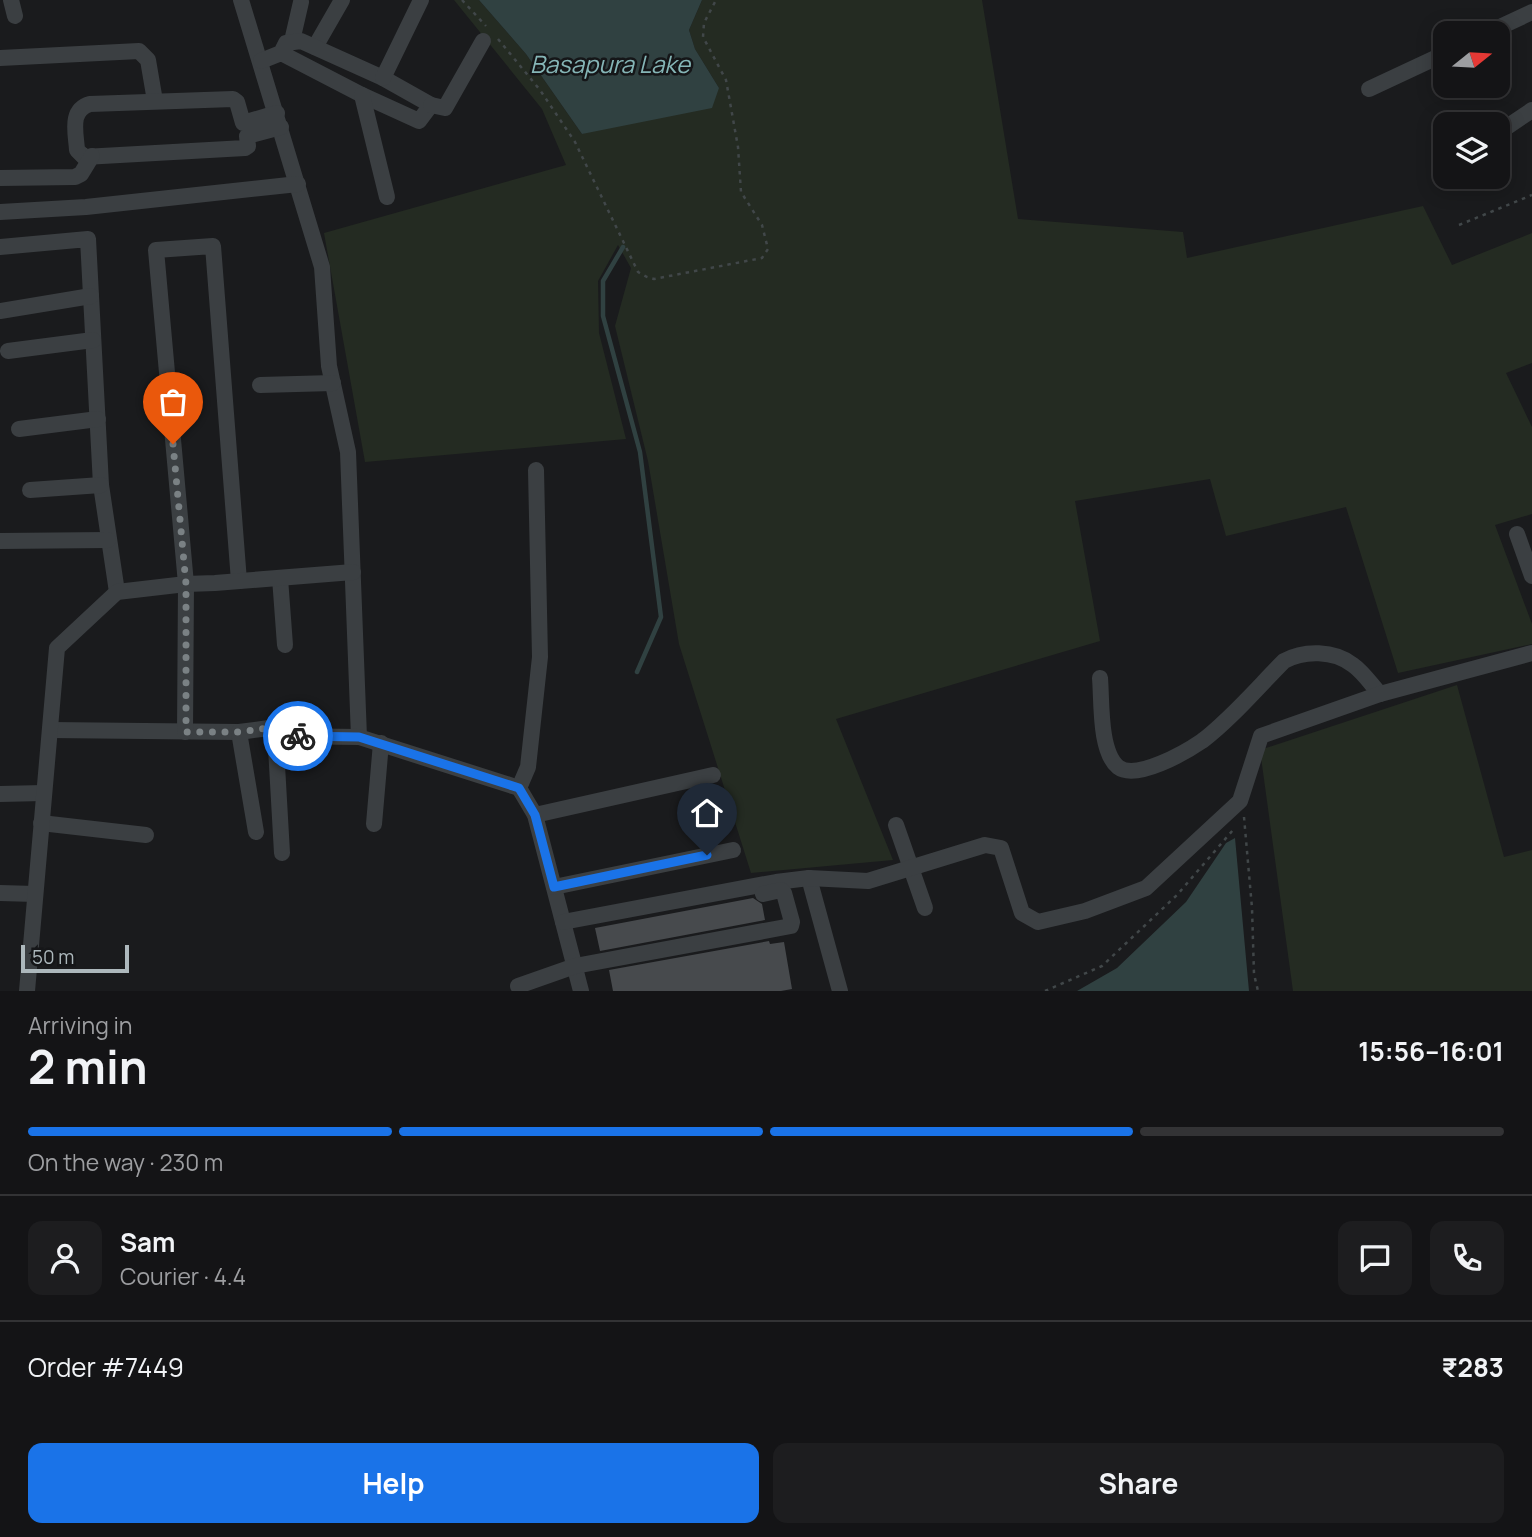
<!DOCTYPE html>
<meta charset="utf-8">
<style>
body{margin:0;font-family:Manrope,sans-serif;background:#1d1d1f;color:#f1f3f6;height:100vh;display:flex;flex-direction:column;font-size:26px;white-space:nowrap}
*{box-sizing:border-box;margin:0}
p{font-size:23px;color:#9d9ea1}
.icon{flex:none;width:38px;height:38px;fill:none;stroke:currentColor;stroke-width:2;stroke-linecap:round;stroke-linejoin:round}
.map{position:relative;height:991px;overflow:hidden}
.side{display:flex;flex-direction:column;background:#141416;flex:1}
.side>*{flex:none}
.needle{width:46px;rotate:72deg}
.tools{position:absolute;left:1433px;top:21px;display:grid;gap:14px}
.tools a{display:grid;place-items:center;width:77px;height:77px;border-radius:14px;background:#141416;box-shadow:0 4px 18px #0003,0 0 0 2px #333335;font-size:35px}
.scale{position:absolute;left:21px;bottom:18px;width:108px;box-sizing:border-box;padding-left:7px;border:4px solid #adb8bc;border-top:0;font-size:19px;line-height:24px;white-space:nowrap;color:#adb8bc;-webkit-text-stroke:5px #151618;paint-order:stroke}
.pin{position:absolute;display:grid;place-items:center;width:60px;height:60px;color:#fff;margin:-72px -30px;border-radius:50% 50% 50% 0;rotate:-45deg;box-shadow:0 0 7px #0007}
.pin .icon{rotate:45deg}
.courier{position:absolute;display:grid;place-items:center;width:70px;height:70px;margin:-35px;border:5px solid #1a73e8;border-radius:50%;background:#fff;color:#222;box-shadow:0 2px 9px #0007}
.overview em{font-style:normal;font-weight:700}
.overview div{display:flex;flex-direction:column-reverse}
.overview{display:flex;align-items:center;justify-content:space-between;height:119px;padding:0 28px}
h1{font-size:46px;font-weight:700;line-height:52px}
.bar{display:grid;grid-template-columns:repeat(4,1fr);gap:10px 7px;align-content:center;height:84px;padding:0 28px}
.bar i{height:9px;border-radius:5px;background:#333335}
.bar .selected{background:#1a73e8}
.bar p{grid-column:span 4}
.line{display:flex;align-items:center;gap:18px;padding:0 28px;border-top:2px solid #333335}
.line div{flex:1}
.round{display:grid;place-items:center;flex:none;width:74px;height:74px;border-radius:14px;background:#1d1d1f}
.button{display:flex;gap:14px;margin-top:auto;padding:14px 28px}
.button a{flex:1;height:80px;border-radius:14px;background:#1a73e8;color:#fff;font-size:28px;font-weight:700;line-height:80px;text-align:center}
.button a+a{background:#1d1d1f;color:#f1f3f6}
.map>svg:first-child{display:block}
.green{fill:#242b22}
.water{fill:#304141}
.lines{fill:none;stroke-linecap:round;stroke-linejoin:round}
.stream{stroke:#304141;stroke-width:4.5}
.building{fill:#474a4d}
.path{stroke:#414749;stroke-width:2.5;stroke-dasharray:3.5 5;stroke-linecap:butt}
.minor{stroke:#3b3f42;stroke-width:16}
.done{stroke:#7a8184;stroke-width:7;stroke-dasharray:0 12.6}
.route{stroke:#1a73e8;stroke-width:9}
.labels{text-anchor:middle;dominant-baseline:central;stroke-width:5;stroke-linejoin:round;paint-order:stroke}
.water-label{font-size:24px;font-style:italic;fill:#85b5b6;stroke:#151618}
</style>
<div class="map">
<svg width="1532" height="991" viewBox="0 0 1532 991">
<rect width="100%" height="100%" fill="#1a1b1d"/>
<!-- green -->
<g class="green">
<polygon points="454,0 479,0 526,54 582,134 719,88 695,49 689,30 702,0 982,0 1018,219 1183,232 1187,258 1423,206 1452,265 1532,233 1532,363 1506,373 1532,427 1532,514 1495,525 1532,624 1532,644 1398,673 1346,507 1226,536 1210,479 1075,501 1100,641 836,719 893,860 751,873 679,644 648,461 615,326 631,268 618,245 598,281 599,333 626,439 365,462 324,233 566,165 542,109"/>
<polygon points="1457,685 1504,857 1532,850 1532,991 1293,991 1260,750"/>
</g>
<!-- water -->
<g class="water">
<polygon points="479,0 702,0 689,30 695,49 719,88 712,108 582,134 526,54"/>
<polygon points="1235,838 1249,991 1077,991 1117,968 1186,902 1226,843"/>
</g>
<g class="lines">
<!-- stream -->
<polyline class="stream" points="623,247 603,281 603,316 640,452 661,617 637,672"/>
</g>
<!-- building -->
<g class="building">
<polygon points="753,898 762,904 765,920 600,951 595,928"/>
<polygon points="769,941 770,944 784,942 792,989 781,991 613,991 609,970"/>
</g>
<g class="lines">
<!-- path -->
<g class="path">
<polyline points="462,0 486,26"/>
<polyline points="498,39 540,90 575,142 638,272 647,277 654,279 762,258 768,249 762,225 741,192 738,147 726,80 703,37 704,23 716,0"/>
<polyline points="1459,225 1532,195"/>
<polyline points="1244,817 1252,908 1254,974 1258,991"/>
<polyline points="1045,991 1102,966 1177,895 1233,830"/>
</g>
<!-- minor -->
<g class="minor">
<polyline points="11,0 15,16"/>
<polyline points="241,0 322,267 329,366 348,452 359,737 519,788 535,815 581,991"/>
<polyline points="1487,33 1532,12"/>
<polyline points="292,41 301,2"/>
<polyline points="315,47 342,0"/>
<polyline points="0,58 139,51 148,60 155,101"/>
<polyline points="261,61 281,53 286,43 301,41 383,78 431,105 419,121 362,95 281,53"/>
<polyline points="383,78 421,0"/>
<polyline points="1369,89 1446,53"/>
<polyline points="362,95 387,197"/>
<polyline points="431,105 445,108 483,41"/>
<path d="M 277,113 L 243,123 L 237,102 L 233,99 L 90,104 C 69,110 76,133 77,150 L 84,157 L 245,148 L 248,146 L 247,136 L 281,127"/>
<polyline points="1498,133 1532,110"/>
<polyline points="0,178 75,177 81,174 92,156"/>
<polyline points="0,212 86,207 298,184"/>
<polyline points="0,247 88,239 101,485 117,592"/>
<polyline points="0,311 91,296"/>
<polyline points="8,351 93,340"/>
<polyline points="260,385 333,383"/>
<polyline points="19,429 98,419"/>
<polyline points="30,490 101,485"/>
<polyline points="1517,534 1532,576"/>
<polyline points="0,541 108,540"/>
<polyline points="280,578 285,645"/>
<path d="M 1100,678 C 1102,701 1099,751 1118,767 C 1136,781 1186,752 1202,741 C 1230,720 1259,686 1284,661 C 1304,650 1334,650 1353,665 C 1363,672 1371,684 1380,694"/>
<polyline points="50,730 239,732 269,728 275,730 282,853"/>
<polyline points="185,732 186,584 156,250 213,246 239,581"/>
<polyline points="239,732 256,832"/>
<polyline points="277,736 359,737"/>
<polyline points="519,788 528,767 540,657 536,470"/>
<polyline points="0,794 43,793"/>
<polyline points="535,815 713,775"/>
<polyline points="41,823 146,835"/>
<polyline points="374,824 381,743"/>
<polyline points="896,825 925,908"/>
<polyline points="809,878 840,991"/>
<polyline points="554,887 733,850"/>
<polyline points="0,893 35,894"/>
<polyline points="563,922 776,882 809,878 868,881 985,845 1001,848 1022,913 1038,922 1085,911 1146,888 1240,801 1261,736 1380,694 1532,653"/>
<polyline points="518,986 575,966 791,926 792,922 784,893 781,890 763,894"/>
<polyline points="27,991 57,648 117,592 186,584 215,583 353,572"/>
</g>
</g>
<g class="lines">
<!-- done -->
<polyline class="done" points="173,444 186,584 186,732 239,732 269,728 275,730 277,736 298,736"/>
<!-- route -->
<polyline class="route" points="298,736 359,737 519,788 535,815 554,887 707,855"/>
</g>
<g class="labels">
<!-- water labels -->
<g class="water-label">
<text x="610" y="63">Basapura Lake</text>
</g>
</g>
</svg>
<div class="tools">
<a><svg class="needle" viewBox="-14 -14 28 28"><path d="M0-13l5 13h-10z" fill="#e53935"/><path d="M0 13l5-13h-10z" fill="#9d9ea1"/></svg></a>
<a><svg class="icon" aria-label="layers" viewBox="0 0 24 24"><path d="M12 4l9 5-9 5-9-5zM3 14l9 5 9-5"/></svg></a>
</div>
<div class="scale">50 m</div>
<div class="pin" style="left:173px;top:444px;background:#ea580c"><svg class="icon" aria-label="bag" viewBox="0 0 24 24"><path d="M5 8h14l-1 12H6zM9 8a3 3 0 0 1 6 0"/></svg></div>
<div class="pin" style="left:707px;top:855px;background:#1f2937"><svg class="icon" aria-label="home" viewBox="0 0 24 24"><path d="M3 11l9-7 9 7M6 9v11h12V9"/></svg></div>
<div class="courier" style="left:298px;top:736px"><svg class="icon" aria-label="bike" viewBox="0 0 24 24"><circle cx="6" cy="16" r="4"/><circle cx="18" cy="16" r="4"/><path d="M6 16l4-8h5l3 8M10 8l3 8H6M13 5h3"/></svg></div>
</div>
<section class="side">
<div class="overview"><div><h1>2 min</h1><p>Arriving in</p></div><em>15:56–16:01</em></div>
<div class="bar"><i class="selected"></i><i class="selected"></i><i class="selected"></i><i></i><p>On the way · 230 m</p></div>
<div class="line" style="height:126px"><a class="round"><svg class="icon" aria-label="person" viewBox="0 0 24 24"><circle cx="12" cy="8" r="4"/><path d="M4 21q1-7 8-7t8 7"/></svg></a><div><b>Sam</b><p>Courier · 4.4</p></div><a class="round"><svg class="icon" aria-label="chat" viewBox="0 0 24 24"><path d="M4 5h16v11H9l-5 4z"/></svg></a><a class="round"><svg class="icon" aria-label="phone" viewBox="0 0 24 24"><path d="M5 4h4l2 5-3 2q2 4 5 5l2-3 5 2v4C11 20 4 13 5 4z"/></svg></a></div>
<div class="line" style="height:91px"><div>Order #7449</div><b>₹283</b></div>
<div class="button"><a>Help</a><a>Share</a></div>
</section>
